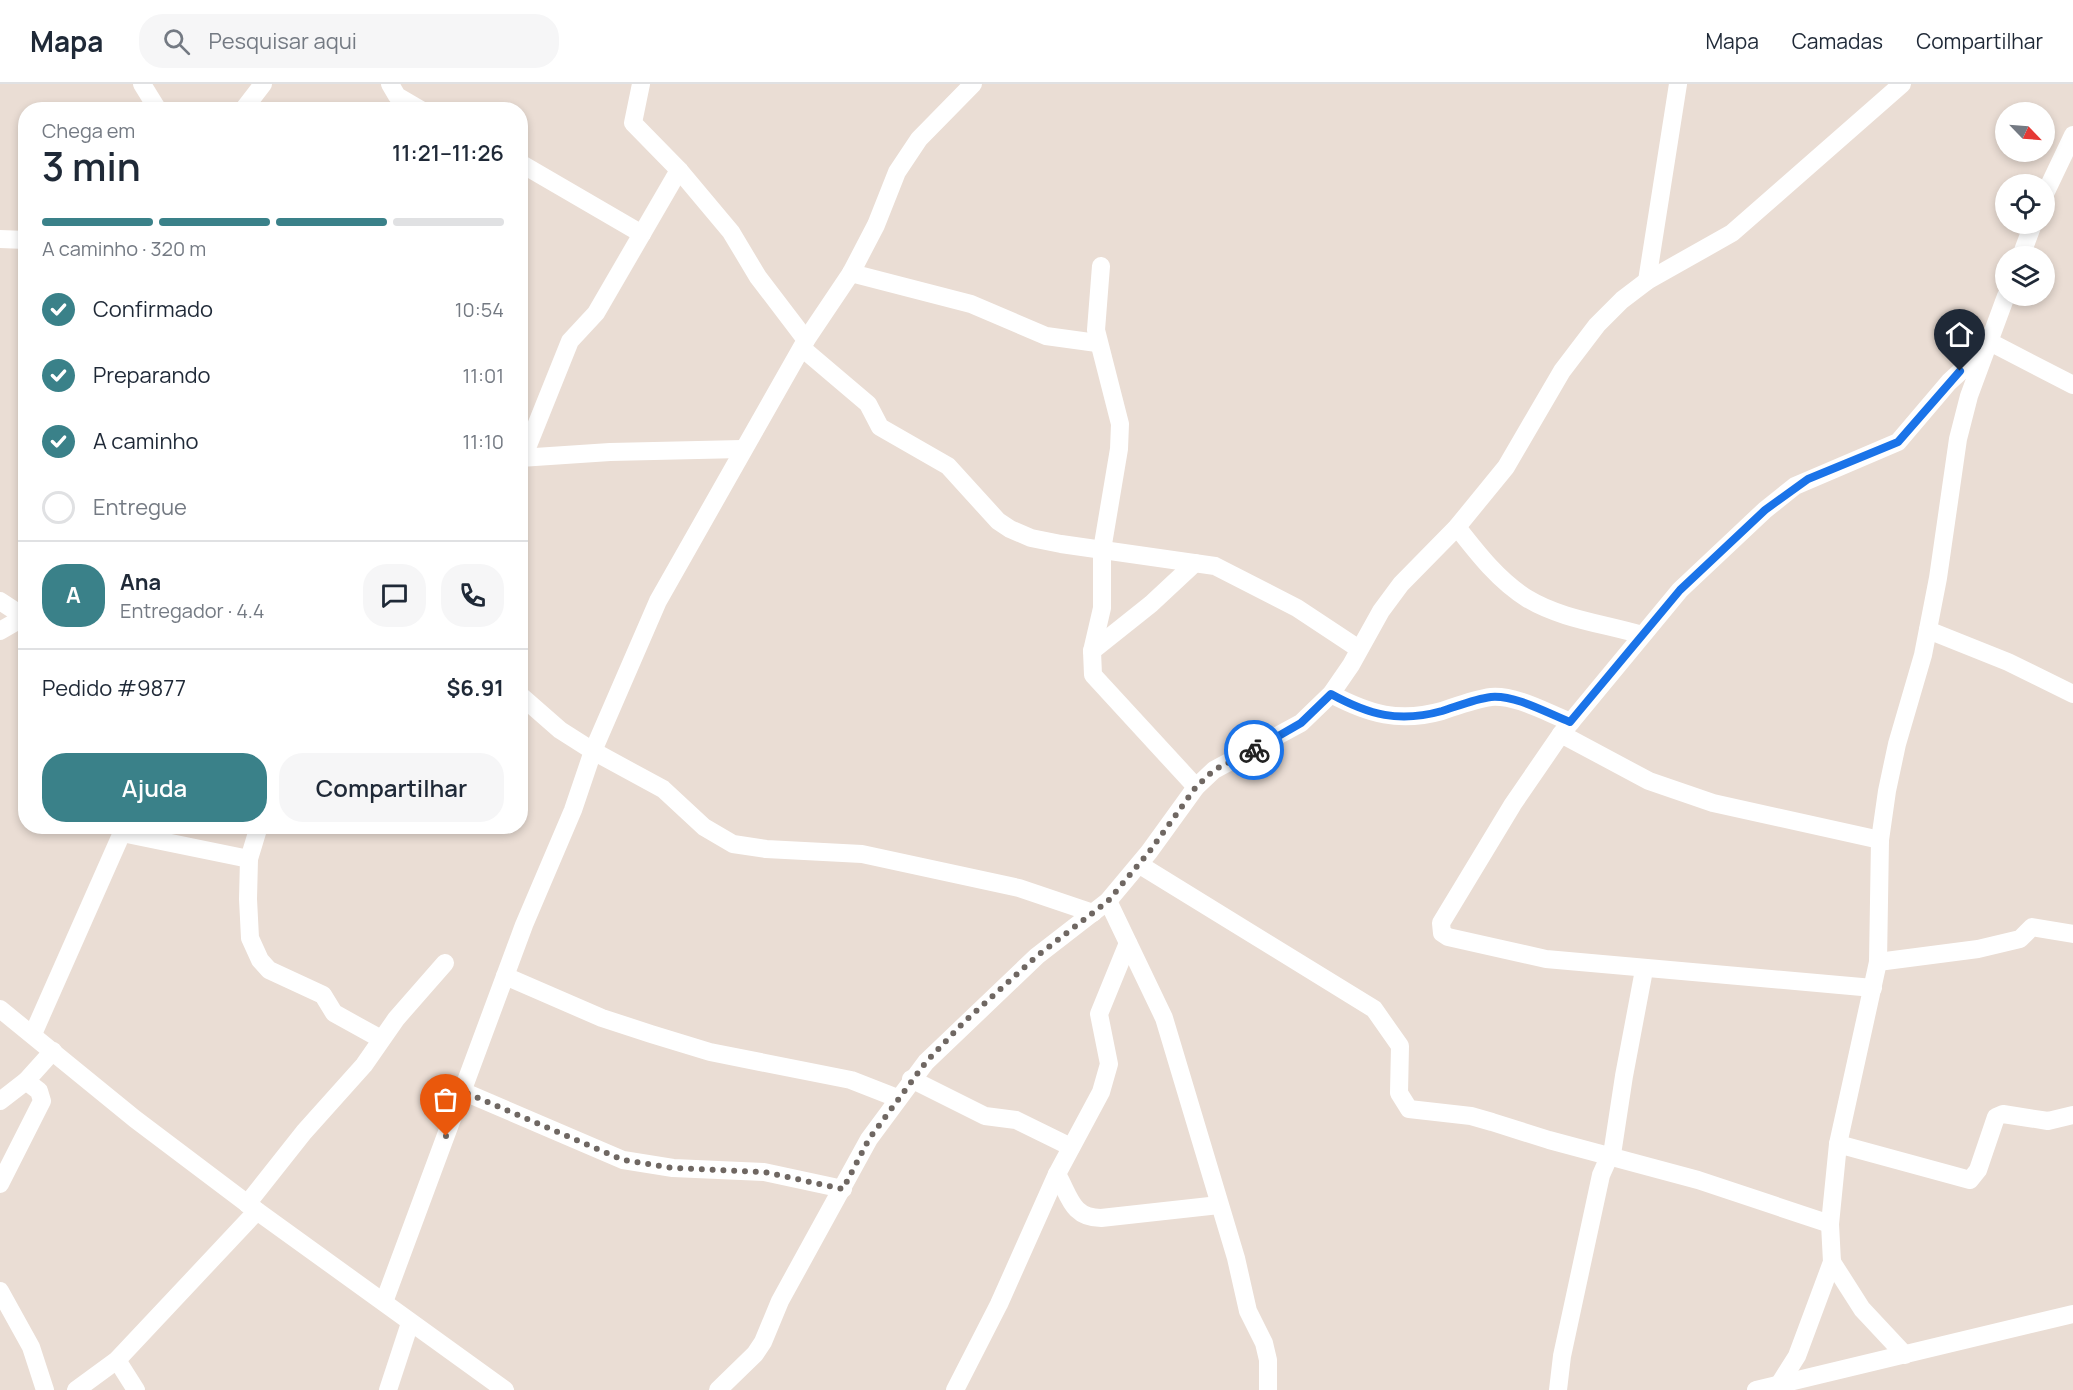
<!DOCTYPE html>
<html lang="pt">
<meta charset="utf-8">
<style>
body{margin:0;font-family:Manrope,sans-serif;background:#f6f6f7;color:#1f2937;height:100vh;display:flex;flex-direction:column;font-size:22px;white-space:nowrap}
*{box-sizing:border-box;margin:0}
p{font-size:20px;color:#747a83}
.icon{flex:none;width:33px;height:33px;fill:none;stroke:currentColor;stroke-width:2;stroke-linecap:round;stroke-linejoin:round}
.map{position:relative;flex:1;overflow:hidden}
.panel{position:absolute;left:18px;top:18px;width:510px;height:732px;display:flex;flex-direction:column;background:#fff;border-radius:24px;box-shadow:0 3px 9px #0003}
.panel>*{flex:none}
.needle{width:39px;rotate:115deg}
.tools{position:absolute;left:1995px;top:18px;display:grid;gap:12px}
.tools a{display:grid;place-items:center;width:60px;height:60px;border-radius:50%;background:#fff;box-shadow:0 3px 9px #0003;font-size:30px}
.pin{position:absolute;display:grid;place-items:center;width:51px;height:51px;color:#fff;margin:-62px -26px;border-radius:50% 50% 50% 0;rotate:-45deg;box-shadow:0 0 6px #0007}
.pin .icon{rotate:45deg}
.courier{position:absolute;display:grid;place-items:center;width:60px;height:60px;margin:-30px;border:4px solid #1a73e8;border-radius:50%;background:#fff;color:#222;box-shadow:0 2px 8px #0007}
.headline em{font-style:normal;font-weight:600}
.headline div{display:flex;flex-direction:column-reverse}
.headline{display:flex;align-items:center;justify-content:space-between;height:102px;padding:0 24px}
h1{font-size:39px;font-weight:600;line-height:45px}
.bar{display:grid;grid-template-columns:repeat(4,1fr);gap:9px 6px;align-content:center;height:72px;padding:0 24px}
.bar i{height:8px;border-radius:4px;background:#e0e1e3}
.bar .on{background:#3a8189}
.bar p{grid-column:span 4}
.line{display:flex;align-items:center;gap:15px;padding:0 24px;border-top:2px solid #e0e1e3}
.line div{flex:1}
.round{display:grid;place-items:center;flex:none;width:63px;height:63px;border-radius:24px;background:#f6f6f7}
ol{padding:0 24px;list-style:none}
li{display:flex;align-items:center;gap:18px;height:66px}
li p{margin-inline-start:auto}
li .icon{padding:6px;border-radius:50%;background:#3a8189;color:#fff;stroke-width:4}
li:last-child{color:#747a83}
li i{width:33px;height:33px;border:3px solid #e0e1e3;border-radius:50%}
.primary-button{display:flex;gap:12px;margin-top:auto;padding:12px 24px}
.primary-button a{flex:1;height:69px;border-radius:24px;background:#3a8189;color:#fff;font-size:24px;font-weight:600;line-height:69px;text-align:center}
.primary-button a+a{background:#f6f6f7;color:#1f2937}
header{display:flex;align-items:center;gap:36px;box-sizing:border-box;height:84px;padding:0 30px;background:#fff;border-bottom:2px solid #e0e1e3}
header strong{font-size:28px}
nav{display:flex;gap:33px;margin-inline-start:auto;font-size:21px}
.search{width:420px;height:54px;background:#f6f6f7;display:flex;align-items:center;gap:15px;box-sizing:border-box;padding:0 21px;border-radius:24px;color:#747a83;font-size:22px}
.map>svg:first-child{display:block}
.lines{fill:none;stroke-linecap:round;stroke-linejoin:round}
.street{stroke:#fff;stroke-width:18}
.done{stroke:#6f6762;stroke-width:6;stroke-dasharray:0 10.8}
.route{stroke:#1a73e8;stroke-width:8}
</style>
<header>
<strong>Mapa</strong>
<div class="search"><svg class="icon" aria-label="search" viewBox="0 0 24 24"><circle cx="10" cy="10" r="6"/><path d="M15 15l6 6"/></svg>Pesquisar aqui</div>
<nav><a>Mapa</a><a>Camadas</a><a>Compartilhar</a></nav>
</header>
<div class="map">
<svg width="2073" height="1306" viewBox="0 0 2073 1306">
<rect width="100%" height="100%" fill="#eaddd4"/>
<g class="lines">
<!-- street -->
<g class="street">
<polyline points="142,0 158,26"/>
<polyline points="390,0 397,12 421,26"/>
<polyline points="641,0 633,39 679,86 731,148 758,193 806,256"/>
<polyline points="243,26 263,0"/>
<polyline points="520,79 642,150"/>
<polyline points="2044,112 2073,51"/>
<polyline points="0,155 26,156"/>
<polyline points="2021,172 2033,140"/>
<polyline points="1101,182 1096,246 1120,340 1119,365 1102,466 1102,524 1092,567 1093,591 1196,703"/>
<polyline points="851,189 971,220 1046,252 1097,259"/>
<polyline points="1647,197 1678,0"/>
<polyline points="1988,257 2073,301"/>
<polyline points="802,264 868,320 880,343 948,382 998,437 1010,445 1031,454 1061,460 1215,482 1297,524 1359,565"/>
<polyline points="520,374 610,368 742,365"/>
<polyline points="523,374 570,257 596,229 679,86"/>
<path d="M 1457,443 C 1478,470 1499,497 1528,515 C 1561,535 1605,540 1642,551"/>
<polyline points="0,517 26,534"/>
<polyline points="1928,546 2008,578 2073,610"/>
<polyline points="0,547 26,532"/>
<polyline points="1092,567 1151,520 1195,479"/>
<path d="M 1331,610 C 1369,630 1399,639 1442,627 C 1457,622 1475,615 1491,613 C 1517,611 1547,629 1571,638"/>
<polyline points="520,611 560,646 593,667 663,705 704,743 733,760 766,765 862,770 1019,804 1093,829"/>
<polyline points="1561,650 1649,697 1713,719 1880,756"/>
<polyline points="259,742 249,775 248,815 250,854 260,876 269,886 323,911 334,929 381,955"/>
<polyline points="122,749 249,775"/>
<polyline points="1140,781 1374,925 1400,962 1399,1009 1409,1025 1471,1032 1492,1038 1549,1056 1698,1096 1830,1140"/>
<polyline points="1108,817 1164,934 1236,1174 1248,1227 1264,1259 1268,1276 1268,1306"/>
<polyline points="1878,878 1978,865 2020,855 2032,843 2073,850"/>
<polyline points="505,892 602,934 651,950 710,968 851,996 897,1014"/>
<polyline points="1873,904 1546,875 1448,853 1442,849 1441,839 1513,720 1561,650 1680,506 1765,426 1795,402 1898,358 1949,298 1985,265"/>
<polyline points="0,925 135,1035 257,1127 505,1306"/>
<polyline points="33,950 125,742"/>
<polyline points="911,995 985,1032 1016,1036 1071,1063"/>
<polyline points="462,1007 623,1076 673,1084 764,1088 843,1105"/>
<polyline points="0,1017 26,997 53,967"/>
<polyline points="1838,1060 1970,1096 1978,1086 1996,1033 2003,1030 2048,1037 2073,1031"/>
<path d="M 1057,1090 C 1070,1113 1072,1134 1101,1134 L 1219,1121"/>
<polyline points="0,1100 42,1017 39,1007 26,997"/>
<polyline points="247,1120 304,1048 364,981 396,935 445,879"/>
<polyline points="1832,1178 1862,1225 1905,1271"/>
<polyline points="0,1207 31,1263 45,1306"/>
<polyline points="384,1218 524,841 573,726 593,667 658,517 806,256 851,189 876,141 897,88 919,55 973,0"/>
<polyline points="117,1276 136,1306"/>
<polyline points="1780,1299 1797,1272 1832,1178 1830,1140 1838,1060 1878,878 1880,756 1887,707 1897,660 1923,571 1938,494 1958,355 1969,312 2006,212"/>
<polyline points="76,1306 117,1276 257,1127"/>
<polyline points="388,1306 410,1239"/>
<polyline points="718,1306 755,1270 763,1258 780,1217 869,1055 926,978 1037,872 1108,817 1149,768 1196,703 1214,686 1301,639 1331,610 1351,581 1381,527 1401,500 1457,443 1506,383 1562,287 1597,241 1622,216 1647,197 1732,149 1902,0"/>
<polyline points="955,1306 999,1220 1057,1090 1101,1008 1109,980 1099,930 1128,859"/>
<polyline points="1558,1306 1562,1272 1601,1091 1613,1064 1624,992 1644,886"/>
<polyline points="1756,1306 2073,1230"/>
</g>
</g>
<g class="lines">
<!-- done -->
<polyline class="done" points="446,1052 462,1007 623,1076 673,1084 764,1088 843,1105 869,1055 926,978 964,938 1037,872 1108,817 1149,768 1196,703 1214,686 1254,666"/>
<!-- route -->
<path class="route" d="M 1254,666 L 1301,639 L 1331,610 C 1369,631 1399,639 1442,627 C 1458,622 1475,615 1491,613 C 1516,611 1547,629 1570,638 L 1680,506 L 1765,426 L 1808,395 L 1898,358 L 1960,287"/>
</g>
</svg>
<div class="tools">
<a><svg class="needle" viewBox="-14 -14 28 28"><path d="M0-13l5 13h-10z" fill="#e53935"/><path d="M0 13l5-13h-10z" fill="#747a83"/></svg></a>
<a><svg class="icon" aria-label="locate" viewBox="0 0 24 24"><circle cx="12" cy="12" r="6"/><path d="M12 2v4M12 18v4M2 12h4M18 12h4"/></svg></a>
<a><svg class="icon" aria-label="layers" viewBox="0 0 24 24"><path d="M12 4l9 5-9 5-9-5zM3 14l9 5 9-5"/></svg></a>
</div>
<div class="pin" style="left:446px;top:1052px;background:#ea580c"><svg class="icon" aria-label="bag" viewBox="0 0 24 24"><path d="M5 8h14l-1 12H6zM9 8a3 3 0 0 1 6 0"/></svg></div>
<div class="pin" style="left:1960px;top:287px;background:#1f2937"><svg class="icon" aria-label="home" viewBox="0 0 24 24"><path d="M3 11l9-7 9 7M6 9v11h12V9"/></svg></div>
<div class="courier" style="left:1254px;top:666px"><svg class="icon" aria-label="bike" viewBox="0 0 24 24"><circle cx="6" cy="16" r="4"/><circle cx="18" cy="16" r="4"/><path d="M6 16l4-8h5l3 8M10 8l3 8H6M13 5h3"/></svg></div>
<section class="panel">
<div class="headline"><div><h1>3 min</h1><p>Chega em</p></div><em>11:21–11:26</em></div>
<div class="bar"><i class="on"></i><i class="on"></i><i class="on"></i><i></i><p>A caminho · 320 m</p></div>
<ol>
<li><svg class="icon" aria-label="check" viewBox="0 0 24 24"><path d="M5 12l5 5 9-10"/></svg>Confirmado<p>10:54</p></li>
<li><svg class="icon" aria-label="check" viewBox="0 0 24 24"><path d="M5 12l5 5 9-10"/></svg>Preparando<p>11:01</p></li>
<li><svg class="icon" aria-label="check" viewBox="0 0 24 24"><path d="M5 12l5 5 9-10"/></svg>A caminho<p>11:10</p></li>
<li><i></i>Entregue</li>
</ol>
<div class="line" style="height:108px"><b class="round" style="background:#3a8189;color:#fff">A</b><div><b>Ana</b><p>Entregador · 4.4</p></div><a class="round"><svg class="icon" aria-label="chat" viewBox="0 0 24 24"><path d="M4 5h16v11H9l-5 4z"/></svg></a><a class="round"><svg class="icon" aria-label="phone" viewBox="0 0 24 24"><path d="M5 4h4l2 5-3 2q2 4 5 5l2-3 5 2v4C11 20 4 13 5 4z"/></svg></a></div>
<div class="line" style="height:78px"><div>Pedido #9877</div><b>$6.91</b></div>
<div class="primary-button"><a>Ajuda</a><a>Compartilhar</a></div>
</section>
</div>
